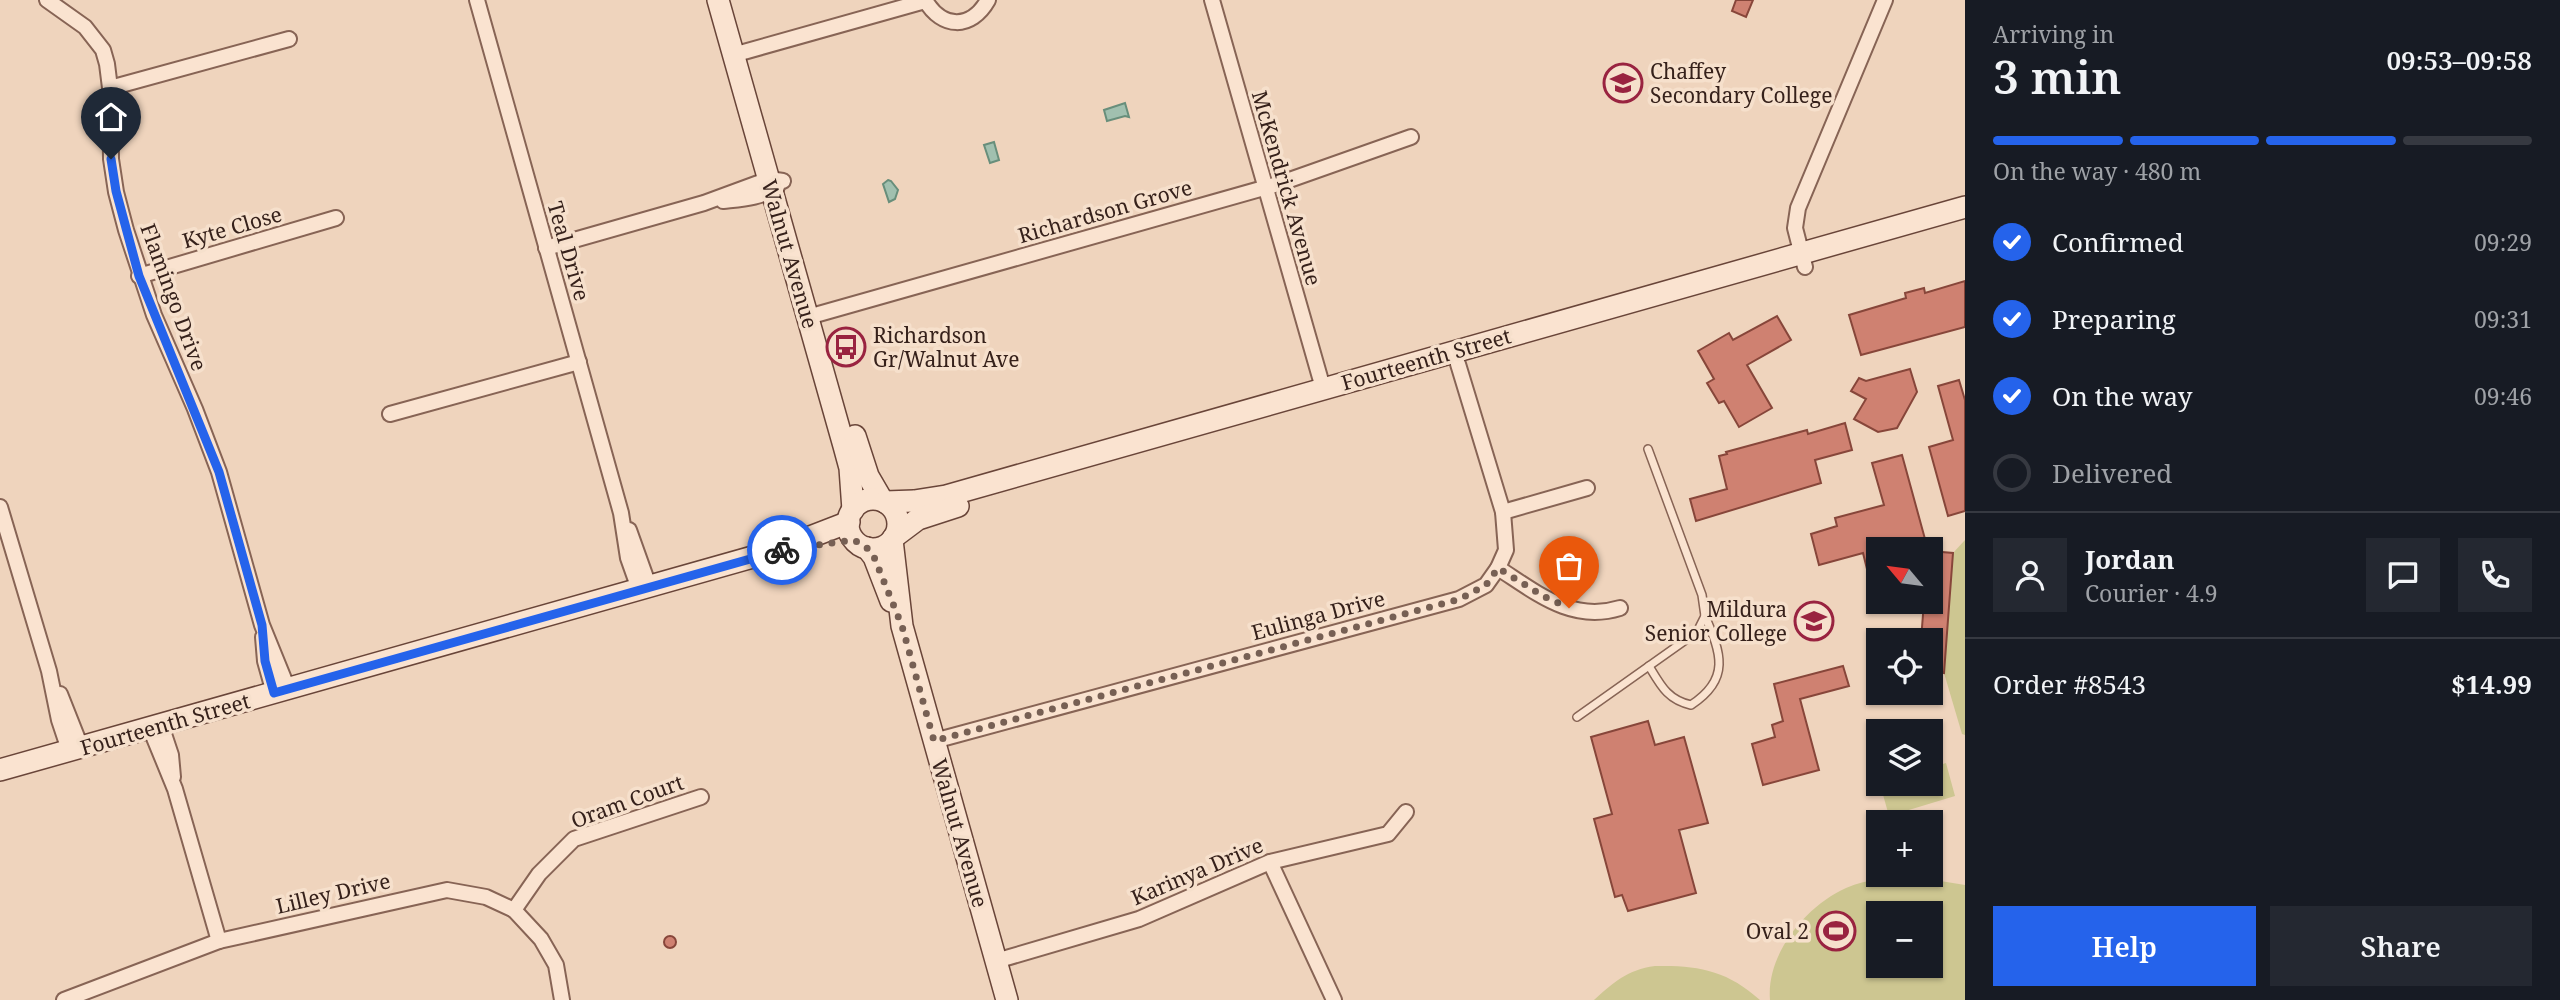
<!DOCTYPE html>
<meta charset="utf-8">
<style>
body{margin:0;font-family:"Noto Serif",serif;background:#242831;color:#f1f3f6;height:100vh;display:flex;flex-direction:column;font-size:26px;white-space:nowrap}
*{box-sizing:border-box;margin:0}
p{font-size:23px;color:#9ea1a6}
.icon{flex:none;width:38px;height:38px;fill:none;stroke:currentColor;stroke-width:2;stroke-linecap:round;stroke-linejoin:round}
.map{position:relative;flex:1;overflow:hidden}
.details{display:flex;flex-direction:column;background:#171b24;width:595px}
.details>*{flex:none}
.needle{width:46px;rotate:299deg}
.fabs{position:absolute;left:1866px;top:537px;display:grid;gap:14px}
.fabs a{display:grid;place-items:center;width:77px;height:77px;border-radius:0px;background:#171b24;box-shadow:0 2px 5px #0004;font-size:35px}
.pin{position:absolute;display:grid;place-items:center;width:60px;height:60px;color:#fff;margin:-72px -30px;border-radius:50% 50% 50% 0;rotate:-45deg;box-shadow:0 0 7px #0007}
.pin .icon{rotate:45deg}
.courier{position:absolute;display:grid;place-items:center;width:70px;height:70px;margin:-35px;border:5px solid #2563eb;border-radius:50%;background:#fff;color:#222;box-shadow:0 2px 9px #0007}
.summary em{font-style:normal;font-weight:600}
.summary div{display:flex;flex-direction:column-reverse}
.summary{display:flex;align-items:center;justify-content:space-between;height:119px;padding:0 28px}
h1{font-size:46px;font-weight:600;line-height:52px}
.bar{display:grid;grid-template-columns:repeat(4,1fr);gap:10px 7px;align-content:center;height:84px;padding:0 28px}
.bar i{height:9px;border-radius:5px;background:#363941}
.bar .selected{background:#2563eb}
.bar p{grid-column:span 4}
.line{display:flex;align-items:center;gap:18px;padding:0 28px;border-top:2px solid #363941}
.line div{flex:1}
.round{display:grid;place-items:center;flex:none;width:74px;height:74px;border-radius:0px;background:#242831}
ol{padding:0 28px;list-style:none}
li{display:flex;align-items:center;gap:21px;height:77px}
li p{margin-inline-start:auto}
li .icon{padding:7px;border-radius:50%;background:#2563eb;color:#fff;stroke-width:4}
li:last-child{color:#9ea1a6}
li i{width:38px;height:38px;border:4px solid #363941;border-radius:50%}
.primary-button{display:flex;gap:14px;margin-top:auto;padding:14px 28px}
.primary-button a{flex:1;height:80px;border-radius:0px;background:#2563eb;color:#fff;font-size:28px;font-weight:600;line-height:80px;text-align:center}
.primary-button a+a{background:#242831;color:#f1f3f6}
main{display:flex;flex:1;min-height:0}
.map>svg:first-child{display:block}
.green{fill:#cdc691;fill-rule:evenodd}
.water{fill:#a1c0af;stroke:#688e7b;stroke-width:2}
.building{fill:#cf8171;stroke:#87463a;stroke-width:2}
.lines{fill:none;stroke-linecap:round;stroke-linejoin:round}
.lane-casing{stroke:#876455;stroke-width:10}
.street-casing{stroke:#876455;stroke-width:18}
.secondary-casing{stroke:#694539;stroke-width:24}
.lane{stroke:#fae3d0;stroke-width:7}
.street{stroke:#fae3d0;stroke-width:14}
.secondary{stroke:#fae3d0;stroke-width:21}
.done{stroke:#776054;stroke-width:7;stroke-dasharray:0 12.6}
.route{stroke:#2563eb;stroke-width:9}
.labels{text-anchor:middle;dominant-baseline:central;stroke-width:7;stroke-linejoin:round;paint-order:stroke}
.poi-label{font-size:21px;fill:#36211b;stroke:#f6e0cc;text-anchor:start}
.street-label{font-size:21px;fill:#36211b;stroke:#f6e0cc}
</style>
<main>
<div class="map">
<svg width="1965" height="1000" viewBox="0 0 1965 1000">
<rect width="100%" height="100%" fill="#efd4bd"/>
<!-- green -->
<g class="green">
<polygon points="1965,540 1965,735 1962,734 1944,673 1953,553"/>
<polygon points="1946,763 1955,796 1889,816 1880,784 1930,784 1930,768"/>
<path d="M 1916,877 L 1965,885 L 1965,1000 L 1770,1000 C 1766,954 1806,906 1846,888 C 1868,878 1892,878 1916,877 ZM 1878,914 L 1930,914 L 1930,966 L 1878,966 Z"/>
<path d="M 1655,966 C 1697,965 1727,970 1760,1000 L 1594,1000 C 1614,982 1627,970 1655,966 Z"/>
</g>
<!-- water -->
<g class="water">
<polygon points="1125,103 1129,117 1125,116 1107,121 1104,110"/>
<polygon points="994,142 999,160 990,163 984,145"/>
<polygon points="888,180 891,181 898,190 895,199 889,202 883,184"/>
</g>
<!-- building -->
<g class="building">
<polygon points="1736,0 1753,0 1746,17 1732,11"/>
<polygon points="1965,281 1965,327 1861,355 1849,315 1906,298 1905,293 1924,288 1925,293"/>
<polygon points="1777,316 1791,340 1747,365 1772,408 1739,427 1724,401 1719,403 1707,383 1714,379 1698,351 1729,333 1733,340"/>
<polygon points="1910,369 1917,392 1897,428 1878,432 1854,419 1866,399 1851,391 1859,378 1866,381"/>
<polygon points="1959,380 1965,400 1965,511 1948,516 1929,447 1953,440 1938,386"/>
<polygon points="1845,423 1852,450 1815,460 1821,483 1696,521 1690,499 1727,489 1719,456 1727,454 1726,452 1807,430 1808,434"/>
<polygon points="1902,455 1925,539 1888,550 1878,550 1878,592 1873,593 1863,553 1819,565 1811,534 1837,526 1835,518 1884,505 1872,463"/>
<polygon points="1930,551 1953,553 1944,673 1930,671 1930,640 1921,640 1924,602 1930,602"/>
<polygon points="1843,666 1849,686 1800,699 1819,770 1763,785 1752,744 1775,737 1772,725 1783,721 1774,684"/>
<polygon points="1648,721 1655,745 1684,737 1708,823 1679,830 1696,893 1628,911 1622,895 1615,897 1594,819 1612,814 1591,737"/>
<circle cx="670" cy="942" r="6"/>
</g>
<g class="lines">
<defs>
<g id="lane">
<path d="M 1649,666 C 1661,686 1668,700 1691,705 C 1731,679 1721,653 1705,616"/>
<polyline points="1577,717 1697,632 1705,616 1702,595 1648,449"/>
</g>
<g id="street">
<polyline points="47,0 85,27 103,50 107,64 110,88 111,159 116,192 126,230 154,315 195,409 219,472 262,625 288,689"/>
<polyline points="477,0 621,513 628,558 639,589"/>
<path d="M 925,0 C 942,29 971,30 988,0"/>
<polyline points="1212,0 1323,388"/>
<polyline points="733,55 925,1"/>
<polyline points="110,88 289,39"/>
<path d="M 723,201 C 740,199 762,198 777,187"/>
<polyline points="546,248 704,203 769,179 783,181"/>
<polyline points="1805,267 1795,228 1798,208 1885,0"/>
<polyline points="139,276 336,218"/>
<polyline points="808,317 1278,184 1411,137"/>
<polyline points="390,414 579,362"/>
<polyline points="0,507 49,671 59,720 69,750"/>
<polyline points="1503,512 1587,488"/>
<polyline points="629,530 649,586"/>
<path d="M 1498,568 C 1537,593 1572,623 1620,608"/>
<polyline points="263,637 265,661 274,693"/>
<polyline points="60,694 81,747"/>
<polyline points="161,725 171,755 173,777"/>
<polyline points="150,728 175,789 219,941"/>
<polyline points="934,741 1459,599 1486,585 1498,568 1506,550 1503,512 1458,364"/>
<polyline points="1270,862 1334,1000"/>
<polyline points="514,910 539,874 574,839 701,797"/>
<polyline points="996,961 1139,919 1270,862 1388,834 1406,812"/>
<polyline points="64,1000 219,941 447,890 486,897 514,910 541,939 556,965 562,1000"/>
</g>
<g id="secondary">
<polyline points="718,0 844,446 850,468 853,510"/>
<polyline points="855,436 868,476 882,500"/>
<circle cx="873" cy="524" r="25"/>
<polyline points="885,502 914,501 946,496 1965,207"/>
<polyline points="894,537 918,519 958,506"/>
<polyline points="892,540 902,626 1007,1000"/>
<polyline points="867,548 874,557 891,601"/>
<polyline points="0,770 774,551 849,522"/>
</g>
</defs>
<!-- lane casing -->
<use href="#lane" class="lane-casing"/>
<!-- street casing -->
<use href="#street" class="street-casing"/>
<!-- secondary casing -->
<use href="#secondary" class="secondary-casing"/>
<!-- lane -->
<use href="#lane" class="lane"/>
<!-- street -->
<use href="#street" class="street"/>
<!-- secondary -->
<use href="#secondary" class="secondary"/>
</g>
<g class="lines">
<!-- done -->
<polyline class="done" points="782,550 854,540 867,548 874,557 902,626 934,741 1460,599 1486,585 1498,568 1545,597 1569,608"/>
<!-- route -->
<polyline class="route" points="111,159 116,191 139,276 219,472 262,625 265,661 274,693 782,550"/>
</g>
<!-- icons -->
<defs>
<symbol id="school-ring" viewBox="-11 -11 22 22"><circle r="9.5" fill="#f6e0cc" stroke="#992340" stroke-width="1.5"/><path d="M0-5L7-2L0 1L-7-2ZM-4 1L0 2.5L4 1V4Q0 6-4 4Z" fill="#992340"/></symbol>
<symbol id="bus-ring" viewBox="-11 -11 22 22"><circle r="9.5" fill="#f6e0cc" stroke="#992340" stroke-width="1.5"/><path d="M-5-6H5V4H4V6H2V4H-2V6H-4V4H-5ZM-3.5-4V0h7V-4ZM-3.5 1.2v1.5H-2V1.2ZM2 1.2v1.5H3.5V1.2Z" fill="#992340"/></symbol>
<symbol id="stadium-ring" viewBox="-11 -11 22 22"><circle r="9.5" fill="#f6e0cc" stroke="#992340" stroke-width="1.5"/><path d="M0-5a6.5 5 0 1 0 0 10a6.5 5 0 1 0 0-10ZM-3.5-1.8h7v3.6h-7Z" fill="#992340"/></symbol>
</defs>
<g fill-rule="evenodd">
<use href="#school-ring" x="1601" y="61" width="44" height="44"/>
<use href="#bus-ring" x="824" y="325" width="44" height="44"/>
<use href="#school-ring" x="1792" y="599" width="44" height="44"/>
<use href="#stadium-ring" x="1814" y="909" width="44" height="44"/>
</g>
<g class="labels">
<!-- poi labels -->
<g class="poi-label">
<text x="1650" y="71">Chaffey<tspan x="1650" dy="24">Secondary College</tspan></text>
<text x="873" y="335">Richardson<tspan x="873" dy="24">Gr/Walnut Ave</tspan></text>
<text x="1787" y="609" text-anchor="end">Mildura<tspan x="1787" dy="24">Senior College</tspan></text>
<text x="1809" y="931" text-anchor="end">Oval 2</text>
</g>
<!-- street labels -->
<g class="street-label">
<text transform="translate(1287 188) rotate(74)">McKendrick Avenue</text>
<text transform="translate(1105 211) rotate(-16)">Richardson Grove</text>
<text transform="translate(232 227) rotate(-16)">Kyte Close</text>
<text transform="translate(569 251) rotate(74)">Teal Drive</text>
<text transform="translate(790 254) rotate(74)">Walnut Avenue</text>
<text transform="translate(174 297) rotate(70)">Flamingo Drive</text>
<text transform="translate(1426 359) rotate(-16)">Fourteenth Street</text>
<text transform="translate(1318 615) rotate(-15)">Eulinga Drive</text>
<text transform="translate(165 724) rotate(-16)">Fourteenth Street</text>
<text transform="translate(627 801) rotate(-20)">Oram Court</text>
<text transform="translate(960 833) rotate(74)">Walnut Avenue</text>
<text transform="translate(1197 871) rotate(-23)">Karinya Drive</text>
<text transform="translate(333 893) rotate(-13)">Lilley Drive</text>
</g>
</g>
</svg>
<div class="fabs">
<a><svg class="needle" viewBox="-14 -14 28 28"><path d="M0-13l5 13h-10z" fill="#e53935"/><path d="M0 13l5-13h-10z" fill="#9ea1a6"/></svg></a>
<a><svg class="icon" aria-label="locate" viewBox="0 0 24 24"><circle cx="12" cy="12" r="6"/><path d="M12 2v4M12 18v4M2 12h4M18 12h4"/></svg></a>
<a><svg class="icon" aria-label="layers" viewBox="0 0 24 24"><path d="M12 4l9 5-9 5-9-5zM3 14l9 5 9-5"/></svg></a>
<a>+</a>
<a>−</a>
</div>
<div class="pin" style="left:1569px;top:608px;background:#ea580c"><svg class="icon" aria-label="bag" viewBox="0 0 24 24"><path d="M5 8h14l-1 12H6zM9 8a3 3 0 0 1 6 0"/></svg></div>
<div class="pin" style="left:111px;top:159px;background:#1f2937"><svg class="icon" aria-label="home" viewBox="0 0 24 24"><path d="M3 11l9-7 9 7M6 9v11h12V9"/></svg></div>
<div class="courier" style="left:782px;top:550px"><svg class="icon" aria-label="bike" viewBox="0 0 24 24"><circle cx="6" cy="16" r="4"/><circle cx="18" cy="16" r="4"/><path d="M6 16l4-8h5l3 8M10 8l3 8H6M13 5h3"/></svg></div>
</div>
<section class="details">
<div class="summary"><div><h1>3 min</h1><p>Arriving in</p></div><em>09:53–09:58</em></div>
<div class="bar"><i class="selected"></i><i class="selected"></i><i class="selected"></i><i></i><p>On the way · 480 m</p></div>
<ol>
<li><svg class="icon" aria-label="check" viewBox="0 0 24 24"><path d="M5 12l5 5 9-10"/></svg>Confirmed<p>09:29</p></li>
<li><svg class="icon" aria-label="check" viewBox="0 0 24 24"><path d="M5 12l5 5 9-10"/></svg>Preparing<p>09:31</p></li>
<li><svg class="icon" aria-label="check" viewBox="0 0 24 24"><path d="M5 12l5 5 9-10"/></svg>On the way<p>09:46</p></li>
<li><i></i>Delivered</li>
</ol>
<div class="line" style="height:126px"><a class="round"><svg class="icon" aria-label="person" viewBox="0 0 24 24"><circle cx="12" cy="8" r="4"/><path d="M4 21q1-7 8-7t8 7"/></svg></a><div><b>Jordan</b><p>Courier · 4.9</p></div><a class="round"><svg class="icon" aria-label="chat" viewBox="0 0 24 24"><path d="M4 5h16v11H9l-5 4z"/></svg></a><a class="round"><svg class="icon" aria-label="phone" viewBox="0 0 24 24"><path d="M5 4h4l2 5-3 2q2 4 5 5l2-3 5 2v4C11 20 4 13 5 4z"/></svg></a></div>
<div class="line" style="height:91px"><div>Order #8543</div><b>$14.99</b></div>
<div class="primary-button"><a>Help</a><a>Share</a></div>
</section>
</main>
